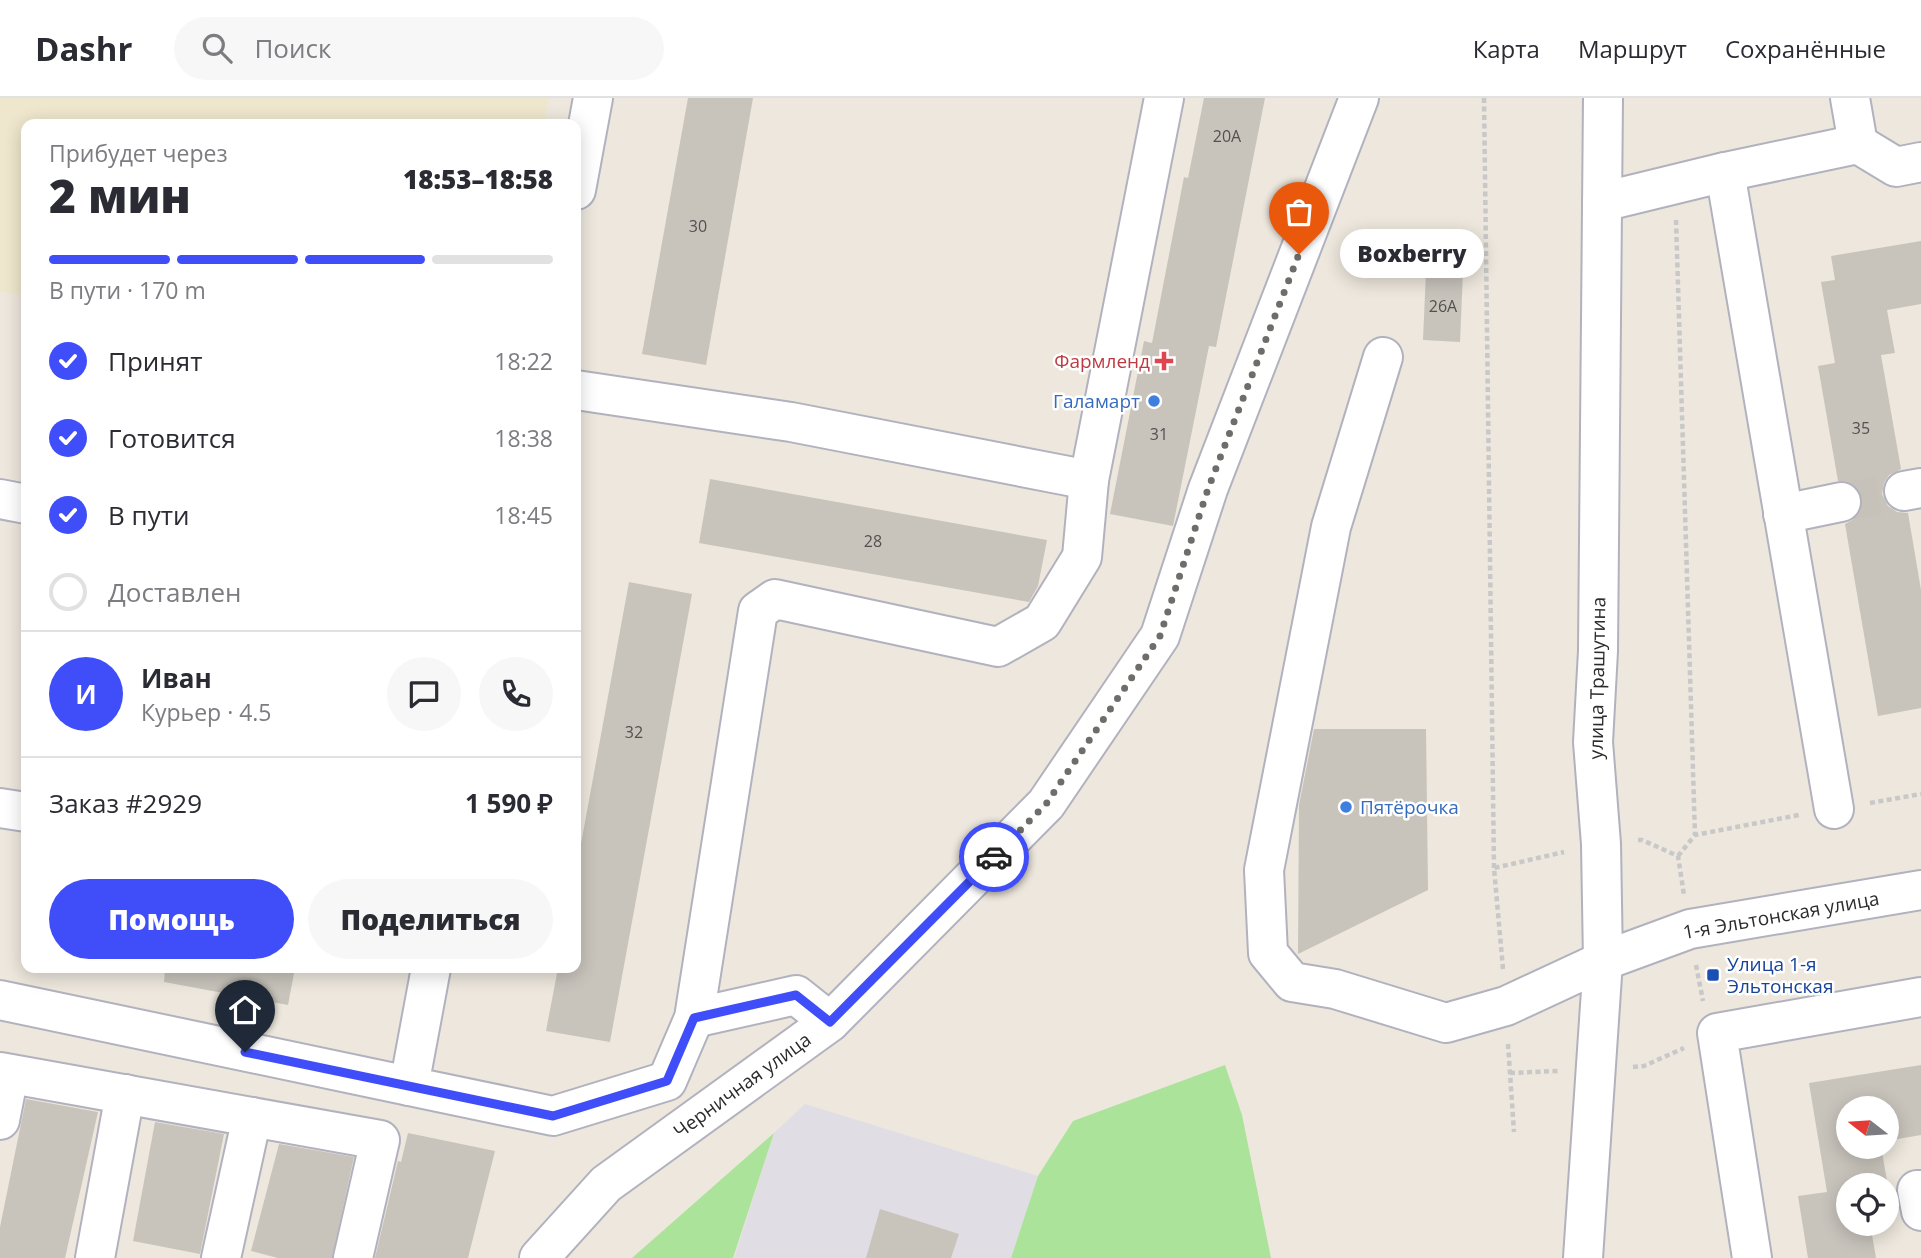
<!DOCTYPE html>
<html lang="ru">
<meta charset="utf-8">
<style>
body{margin:0;font-family:"Open Sans",sans-serif;background:#f7f7f7;color:#2b2b33;height:100vh;display:flex;flex-direction:column;font-size:26px;white-space:nowrap}
*{box-sizing:border-box;margin:0}
p{font-size:23px;color:#7c7c81}
.icon{flex:none;width:38px;height:38px;fill:none;stroke:currentColor;stroke-width:2;stroke-linecap:round;stroke-linejoin:round}
.map{position:relative;flex:1;overflow:hidden}
.details{position:absolute;left:21px;top:21px;width:560px;height:854px;display:flex;flex-direction:column;background:#fff;border-radius:14px;box-shadow:0 4px 18px #0003}
.details>*{flex:none}
.needle{width:46px;rotate:287deg}
.tools{position:absolute;left:1836px;top:998px;display:grid;gap:14px}
.tools a{display:grid;place-items:center;width:63px;height:63px;border-radius:50%;background:#fff;box-shadow:0 4px 18px #0003;font-size:35px}
.pin{position:absolute;display:grid;place-items:center;width:60px;height:60px;color:#fff;margin:-72px -30px;border-radius:50% 50% 50% 0;rotate:-45deg;box-shadow:0 0 7px #0007}
.pin .icon{rotate:45deg}
.courier{position:absolute;display:grid;place-items:center;width:70px;height:70px;margin:-35px;border:5px solid #3f4ef8;border-radius:50%;background:#fff;color:#222;box-shadow:0 2px 9px #0007}
.bubble{position:absolute;height:49px;border-radius:24px;background:#fff;box-shadow:0 4px 18px #0003;font-size:23px;font-weight:800;line-height:49px;text-align:center}
.overview em{font-style:normal;font-weight:800}
.overview div{display:flex;flex-direction:column-reverse}
.overview{display:flex;align-items:center;justify-content:space-between;height:119px;padding:0 28px}
h1{font-size:46px;font-weight:800;line-height:52px}
.bar{display:grid;grid-template-columns:repeat(4,1fr);gap:10px 7px;align-content:center;height:84px;padding:0 28px}
.bar i{height:9px;border-radius:5px;background:#e1e1e2}
.bar .current{background:#3f4ef8}
.bar p{grid-column:span 4}
.line{display:flex;align-items:center;gap:18px;padding:0 28px;border-top:2px solid #e1e1e2}
.line div{flex:1}
.round{display:grid;place-items:center;flex:none;width:74px;height:74px;border-radius:37px;background:#f7f7f7}
ol{padding:0 28px;list-style:none}
li{display:flex;align-items:center;gap:21px;height:77px}
li p{margin-inline-start:auto}
li .icon{padding:7px;border-radius:50%;background:#3f4ef8;color:#fff;stroke-width:4}
li:last-child{color:#7c7c81}
li i{width:38px;height:38px;border:4px solid #e1e1e2;border-radius:50%}
.primary-button{display:flex;gap:14px;margin-top:auto;padding:14px 28px}
.primary-button a{flex:1;height:80px;border-radius:42px;background:#3f4ef8;color:#fff;font-size:28px;font-weight:800;line-height:80px;text-align:center}
.primary-button a+a{background:#f7f7f7;color:#2b2b33}
header{display:flex;align-items:center;gap:42px;box-sizing:border-box;height:98px;padding:0 35px;background:#fff;border-bottom:2px solid #e1e1e2}
header strong{font-size:33px}
nav{display:flex;gap:38px;margin-inline-start:auto;font-size:24px}
.search{width:490px;height:63px;background:#f7f7f7;display:flex;align-items:center;gap:18px;box-sizing:border-box;padding:0 24px;border-radius:38px;color:#7c7c81;font-size:26px}
.map>svg:first-child{display:block}
.industrial{fill:#e0dde5}
.education{fill:#eee7cd}
.green{fill:#abe39a}
.building{fill:#c8c4bc}
.lines{fill:none;stroke-linecap:round;stroke-linejoin:round}
.minor-tunnel{stroke:#c6c1b9;stroke-width:38;stroke-dasharray:38 19;stroke-linecap:butt}
.minor-casing{stroke:#b1b2be;stroke-width:42}
.path{stroke:#c8c8c8;stroke-width:4.5;stroke-dasharray:5 3.5;stroke-linecap:butt}
.minor{stroke:#fff;stroke-width:38}
.done{stroke:#6f6d69;stroke-width:7;stroke-dasharray:0 12.6}
.route{stroke:#3f4ef8;stroke-width:9}
.health-dot{fill:#e0444e;stroke:#fff;stroke-width:2.5}
.shop-dot{fill:#3f7fe0;stroke:#fff;stroke-width:2.5}
.transit-dot{fill:#1a4fb4;stroke:#fff;stroke-width:2.5}
.labels{text-anchor:middle;dominant-baseline:central;stroke-width:5;stroke-linejoin:round;paint-order:stroke}
.number-label{font-size:16px;fill:#52514f}
.health-label{font-size:19px;fill:#be3a42;stroke:#fff;text-anchor:end}
.shop-label{font-size:19px;fill:#366cbe;stroke:#fff;text-anchor:end}
.street-label{font-size:19px;fill:#2b2b2b;stroke:#fff}
.transit-label{font-size:19px;fill:#164399;stroke:#fff;text-anchor:start}
</style>
<header>
<strong>Dashr</strong>
<div class="search"><svg class="icon" aria-label="search" viewBox="0 0 24 24"><circle cx="10" cy="10" r="6"/><path d="M15 15l6 6"/></svg>Поиск</div>
<nav><a>Карта</a><a>Маршрут</a><a>Сохранённые</a></nav>
</header>
<div class="map">
<svg width="1921" height="1160" viewBox="0 0 1921 1160">
<rect width="100%" height="100%" fill="#ede7dd"/>
<!-- industrial -->
<polygon class="industrial" points="805,1006 1038,1078 1011,1160 734,1160 774,1035"/>
<!-- education -->
<polygon class="education" points="0,0 549,0 544,26 26,26 26,198 0,193"/>
<!-- green -->
<g class="green">
<polygon points="1225,967 1242,1017 1271,1160 1011,1160 1038,1078 1073,1023"/>
<polygon points="774,1035 733,1160 632,1160"/>
</g>
<!-- building -->
<g class="building">
<polygon points="688,0 753,0 706,267 642,256"/>
<polygon points="1204,0 1265,0 1216,249 1209,248 1173,428 1110,416 1144,243 1152,245 1184,79 1188,80"/>
<polygon points="1921,143 1921,206 1887,212 1895,255 1881,257 1901,371 1889,377 1884,385 1882,396 1888,408 1897,414 1908,415 1921,492 1921,610 1878,618 1845,426 1856,420 1861,411 1862,400 1857,389 1848,384 1838,383 1818,268 1835,265 1821,184 1835,182 1831,158"/>
<polygon points="1426,173 1463,174 1460,244 1423,242"/>
<polygon points="710,381 1047,442 1038,488 1029,504 699,445"/>
<polygon points="629,484 692,496 610,944 546,933 558,870 576,870 576,773"/>
<polygon points="1314,631 1426,631 1428,792 1298,856 1299,707"/>
<polygon points="165,870 295,870 288,907 164,884"/>
<polygon points="1921,967 1921,1037 1886,1043 1886,1010 1848,1010 1848,1048 1881,1048 1887,1083 1848,1087 1848,1125 1870,1125 1876,1160 1808,1160 1798,1098 1827,1094 1809,985"/>
<polygon points="26,1001 98,1014 65,1160 0,1160 0,1129"/>
<polygon points="155,1024 224,1036 200,1156 133,1143"/>
<polygon points="408,1035 495,1053 468,1160 375,1160 398,1063 401,1064"/>
<polygon points="279,1046 354,1059 332,1160 278,1160 251,1153"/>
<polygon points="880,1111 959,1136 951,1160 866,1160"/>
</g>
<g class="lines">
<!-- minor-tunnel -->
<polyline class="minor-tunnel" points="1841,404 1904,393"/>
<defs>
<g id="minor">
<polyline points="1850,0 1858,46"/>
<polyline points="576,92 593,0"/>
<polyline points="1602,104 1725,74"/>
<polyline points="1383,259 1331,429 1264,772 1268,855 1292,884 1335,891 1446,925 1506,908 1603,863 1690,831 1921,792"/>
<polyline points="1089,382 1164,0"/>
<polyline points="1904,393 1921,390"/>
<polyline points="0,401 26,406"/>
<polyline points="1783,416 1841,404"/>
<polyline points="0,710 26,714"/>
<polyline points="1834,711 1725,74 1858,46 1896,69 1921,64"/>
<polyline points="431,870 409,988 553,1018 667,983 694,920 758,513 775,501 998,549 1042,524 1082,459 1089,382 791,324 576,292"/>
<polyline points="0,902 409,988"/>
<polyline points="694,920 796,897 830,924"/>
<polyline points="0,974 380,1042 353,1160"/>
<polyline points="0,1022 9,976"/>
<polyline points="1921,1092 1917,1092 1921,1113"/>
<polyline points="95,1160 125,996"/>
<polyline points="221,1160 252,1019"/>
<polyline points="539,1160 606,1086 830,924 1046,706 1160,538 1208,391 1359,0"/>
<polyline points="1583,1160 1603,863 1601,746 1593,644 1598,553 1603,0"/>
<polyline points="1752,1160 1717,935 1921,899"/>
</g>
</defs>
<!-- minor casing -->
<use href="#minor" class="minor-casing"/>
<!-- path -->
<g class="path">
<polyline points="1484,0 1494,770"/>
<polyline points="1676,122 1695,737"/>
<polyline points="1870,705 1921,696"/>
<polyline points="1638,742 1642,742 1678,758 1684,797"/>
<polyline points="1678,758 1695,737 1799,717"/>
<polyline points="1696,867 1703,903"/>
<polyline points="1503,871 1494,770 1564,754"/>
<polyline points="1508,946 1514,1034"/>
<polyline points="1633,969 1644,968 1684,950"/>
<polyline points="1510,975 1558,973"/>
</g>
<!-- minor -->
<use href="#minor" class="minor"/>
</g>
<g class="lines">
<!-- done -->
<polyline class="done" points="994,759 1046,706 1160,538 1208,391 1299,156"/>
<!-- route -->
<polyline class="route" points="245,954 553,1018 667,983 694,920 796,897 830,924 994,759"/>
</g>
<!-- markers -->
<path class="health-dot" d="M1160.5 252.5h7v7h7v7h-7v7h-7v-7h-7v-7h7z"/>
<g class="shop-dot">
<circle cx="1154" cy="303" r="7"/>
<circle cx="1346" cy="709" r="7"/>
</g>
<rect class="transit-dot" x="1706" y="870" width="14" height="14" rx="3.5"/>
<g class="labels">
<!-- number labels -->
<g class="number-label">
<text x="1227" y="38">20А</text>
<text x="698" y="128">30</text>
<text x="1443" y="208">26А</text>
<text x="1861" y="330">35</text>
<text x="1159" y="336">31</text>
<text x="873" y="443">28</text>
<text x="634" y="634">32</text>
</g>
<!-- health labels -->
<g class="health-label">
<text x="1150" y="263">Фармленд</text>
</g>
<!-- shop labels -->
<g class="shop-label">
<text x="1140" y="303">Галамарт</text>
<text x="1360" y="709" text-anchor="start">Пятёрочка</text>
</g>
<!-- street labels -->
<g class="street-label">
<text transform="translate(1597 580) rotate(-89)">улица Трашутина</text>
<text transform="translate(1781 817) rotate(-10)">1-я Эльтонская улица</text>
<text transform="translate(742 987) rotate(-36)">Черничная улица</text>
</g>
<!-- transit labels -->
<g class="transit-label">
<text x="1727" y="866">Улица 1-я<tspan x="1727" dy="22">Эльтонская</tspan></text>
</g>
</g>
</svg>
<div class="tools">
<a><svg class="needle" viewBox="-14 -14 28 28"><path d="M0-13l5 13h-10z" fill="#e53935"/><path d="M0 13l5-13h-10z" fill="#7c7c81"/></svg></a>
<a><svg class="icon" aria-label="locate" viewBox="0 0 24 24"><circle cx="12" cy="12" r="6"/><path d="M12 2v4M12 18v4M2 12h4M18 12h4"/></svg></a>
</div>
<div class="pin" style="left:1299px;top:156px;background:#ea580c"><svg class="icon" aria-label="bag" viewBox="0 0 24 24"><path d="M5 8h14l-1 12H6zM9 8a3 3 0 0 1 6 0"/></svg></div>
<div class="pin" style="left:245px;top:954px;background:#1f2937"><svg class="icon" aria-label="home" viewBox="0 0 24 24"><path d="M3 11l9-7 9 7M6 9v11h12V9"/></svg></div>
<div class="courier" style="left:994px;top:759px"><svg class="icon" aria-label="car" viewBox="0 0 24 24"><path d="M5 17H2v-5l4-1 3-4h7l3 4 3 1v5h-3M9 17h6M6 11h13"/><circle cx="7" cy="17" r="2"/><circle cx="17" cy="17" r="2"/></svg></div>
<div class="bubble" style="left:1340px;top:131px;width:144px">Boxberry</div>
<section class="details">
<div class="overview"><div><h1>2 мин</h1><p>Прибудет через</p></div><em>18:53–18:58</em></div>
<div class="bar"><i class="current"></i><i class="current"></i><i class="current"></i><i></i><p>В пути · 170 m</p></div>
<ol>
<li><svg class="icon" aria-label="check" viewBox="0 0 24 24"><path d="M5 12l5 5 9-10"/></svg>Принят<p>18:22</p></li>
<li><svg class="icon" aria-label="check" viewBox="0 0 24 24"><path d="M5 12l5 5 9-10"/></svg>Готовится<p>18:38</p></li>
<li><svg class="icon" aria-label="check" viewBox="0 0 24 24"><path d="M5 12l5 5 9-10"/></svg>В пути<p>18:45</p></li>
<li><i></i>Доставлен</li>
</ol>
<div class="line" style="height:126px"><b class="round" style="background:#3f4ef8;color:#fff">И</b><div><b>Иван</b><p>Курьер · 4.5</p></div><a class="round"><svg class="icon" aria-label="chat" viewBox="0 0 24 24"><path d="M4 5h16v11H9l-5 4z"/></svg></a><a class="round"><svg class="icon" aria-label="phone" viewBox="0 0 24 24"><path d="M5 4h4l2 5-3 2q2 4 5 5l2-3 5 2v4C11 20 4 13 5 4z"/></svg></a></div>
<div class="line" style="height:91px"><div>Заказ #2929</div><b>1 590 ₽</b></div>
<div class="primary-button"><a>Помощь</a><a>Поделиться</a></div>
</section>
</div>
